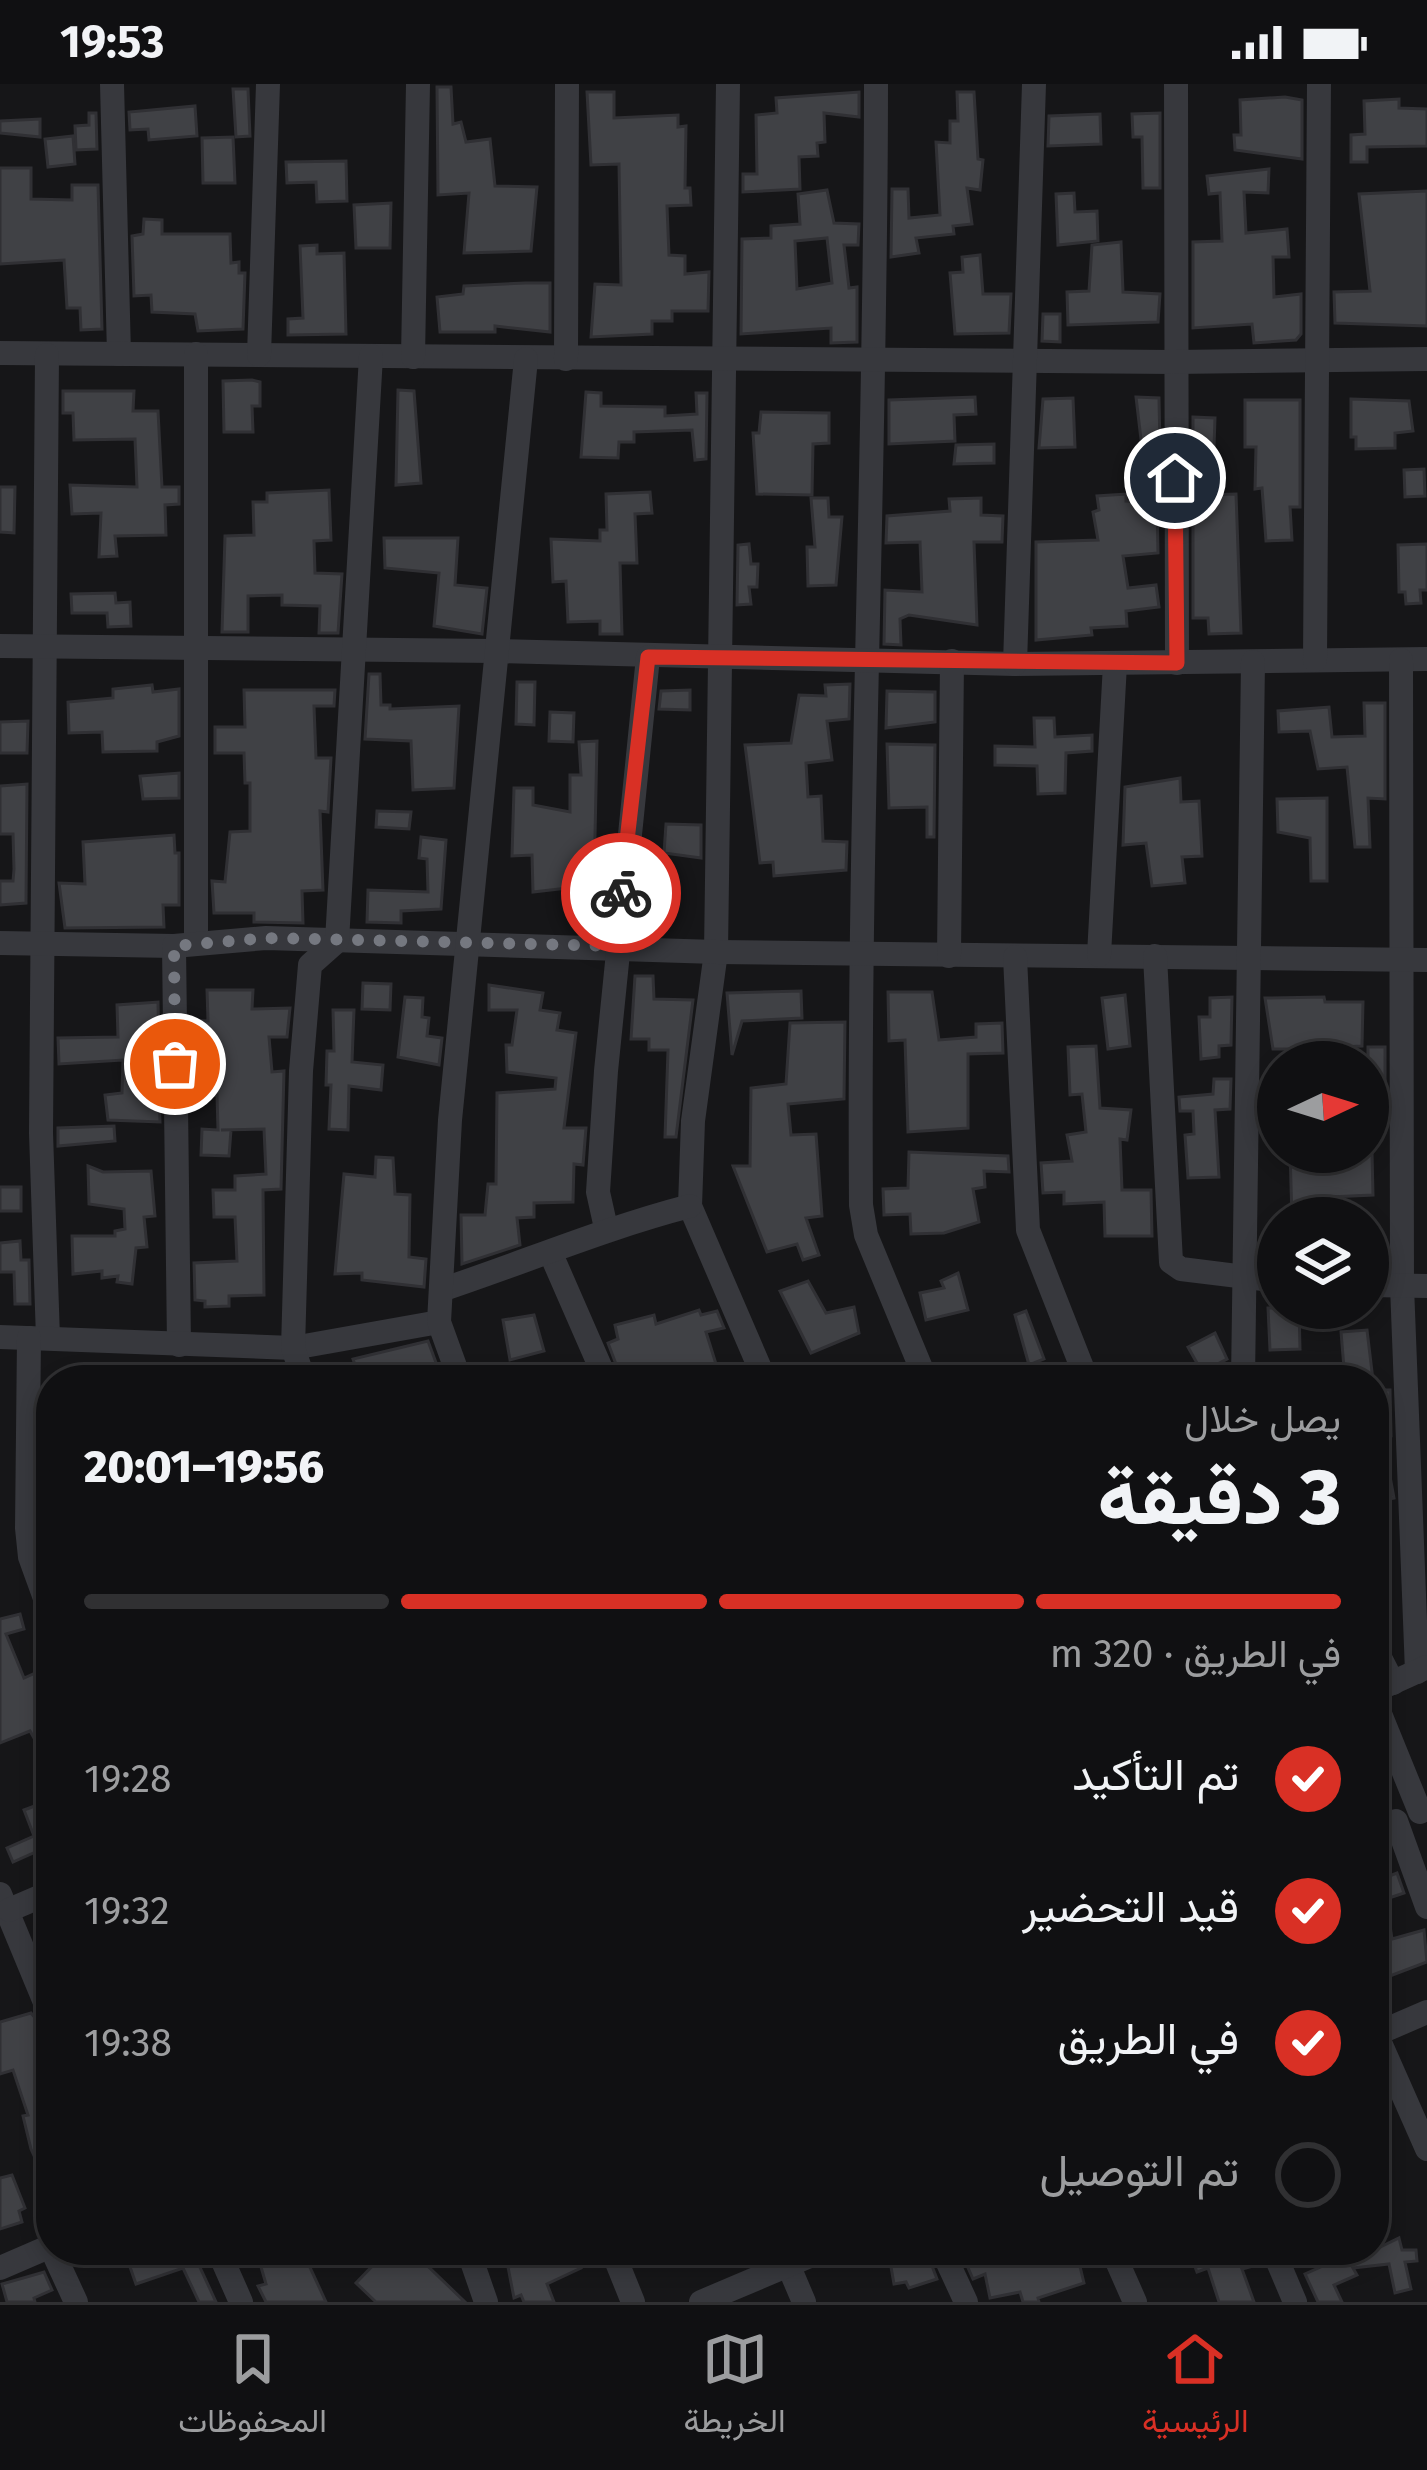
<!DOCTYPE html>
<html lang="ar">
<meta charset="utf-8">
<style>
body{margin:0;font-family:"Fira Sans",Vazirmatn,sans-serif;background:#19191b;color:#f1f3f6;direction:rtl;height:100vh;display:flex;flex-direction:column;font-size:45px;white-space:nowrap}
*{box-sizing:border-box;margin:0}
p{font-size:39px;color:#9c9d9f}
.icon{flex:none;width:66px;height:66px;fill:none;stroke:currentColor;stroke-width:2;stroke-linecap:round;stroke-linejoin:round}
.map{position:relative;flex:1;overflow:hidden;direction:ltr}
.panel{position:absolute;left:36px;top:1281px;width:1353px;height:900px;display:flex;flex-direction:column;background:#101012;border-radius:48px;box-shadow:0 6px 18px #0003,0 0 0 3px #303032;direction:rtl}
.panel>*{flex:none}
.needle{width:78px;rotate:86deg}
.fabs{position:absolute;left:1257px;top:957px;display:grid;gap:24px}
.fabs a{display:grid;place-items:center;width:132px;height:132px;border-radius:50%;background:#101012;box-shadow:0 6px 18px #0003,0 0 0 3px #303032;font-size:60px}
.pin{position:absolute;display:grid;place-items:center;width:102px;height:102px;color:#fff;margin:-51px;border:6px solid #fff;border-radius:50%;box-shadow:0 3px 12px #0007}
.courier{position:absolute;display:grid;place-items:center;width:120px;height:120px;margin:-60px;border:9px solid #d93025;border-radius:50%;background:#fff;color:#222;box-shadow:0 3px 15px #0007}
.summary em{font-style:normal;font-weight:800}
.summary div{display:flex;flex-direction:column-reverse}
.summary{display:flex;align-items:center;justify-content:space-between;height:204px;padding:0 48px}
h1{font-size:78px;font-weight:800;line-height:90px}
.bar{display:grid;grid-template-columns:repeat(4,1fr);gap:18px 12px;align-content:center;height:144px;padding:0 48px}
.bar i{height:15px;border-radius:9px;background:#303032}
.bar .current{background:#d93025}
.bar p{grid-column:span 4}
ol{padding:0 48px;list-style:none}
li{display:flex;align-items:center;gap:36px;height:132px}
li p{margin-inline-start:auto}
li .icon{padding:12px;border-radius:50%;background:#d93025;color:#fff;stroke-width:4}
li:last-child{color:#9c9d9f}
li i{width:66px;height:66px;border:6px solid #303032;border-radius:50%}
.status{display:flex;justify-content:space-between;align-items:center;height:84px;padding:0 60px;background:#101012;direction:ltr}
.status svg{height:33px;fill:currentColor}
.tabs{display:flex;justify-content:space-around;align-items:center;height:168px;border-top:3px solid #303032;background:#101012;font-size:33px;color:#9c9d9f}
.tabs a{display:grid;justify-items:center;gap:6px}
.tabs .current{color:#d93025}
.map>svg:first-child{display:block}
.building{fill:#404145;stroke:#303034;stroke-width:3;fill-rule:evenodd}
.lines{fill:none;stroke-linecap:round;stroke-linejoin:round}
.minor{stroke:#37383d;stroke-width:24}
.done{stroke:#757880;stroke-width:12;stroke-dasharray:0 21.6}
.route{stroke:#d93025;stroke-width:15}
</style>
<div class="status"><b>19:53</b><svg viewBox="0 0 49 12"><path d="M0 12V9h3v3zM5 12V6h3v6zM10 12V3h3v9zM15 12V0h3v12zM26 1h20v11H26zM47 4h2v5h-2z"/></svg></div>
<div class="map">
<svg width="1427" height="2218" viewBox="0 0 1427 2218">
<rect width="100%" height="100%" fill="#161618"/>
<!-- building -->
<g class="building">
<polygon points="437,3 451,3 453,40 461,38 466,58 490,55 495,102 537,103 531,167 464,169 469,109 438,111"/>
<polygon points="233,5 248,5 250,52 236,53"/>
<polygon points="587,8 614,8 614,34 678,31 678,43 686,42 685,104 690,104 691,121 667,122 669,171 685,172 685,190 709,188 708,227 672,227 672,237 652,237 652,250 591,253 595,200 621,201 619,80 591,81"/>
<polygon points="859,8 859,33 824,29 825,58 817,59 818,72 799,73 800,105 743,108 743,90 757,90 756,31 777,29 776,14"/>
<polygon points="957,8 974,8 978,75 983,76 980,106 967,104 972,140 953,142 954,150 916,154 919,169 891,173 892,105 908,105 909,134 940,131 936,58 950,59 950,37 958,37"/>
<polygon points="1285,13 1302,16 1302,75 1235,66 1234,51 1241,51 1240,16"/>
<polygon points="1399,15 1399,24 1427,25 1427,62 1367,63 1367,78 1351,78 1351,51 1365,50 1364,17"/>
<polygon points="195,22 197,52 149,56 148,45 130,46 129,28"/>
<polygon points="89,29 96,29 97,65 76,66 75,42 89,41"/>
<polygon points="1160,29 1160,104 1143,104 1142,53 1133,53 1132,30"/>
<polygon points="1100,30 1101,60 1048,62 1049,32"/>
<polygon points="40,35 40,53 0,49 0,37"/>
<polygon points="73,52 75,80 48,83 45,55"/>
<polygon points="233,53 235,99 203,99 202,54"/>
<polygon points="346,77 347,117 317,118 316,98 287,99 286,78"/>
<polygon points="0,84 31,84 31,115 72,116 72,101 98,101 102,245 81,246 80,224 67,224 64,176 0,180"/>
<polygon points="1269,85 1268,109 1244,108 1246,149 1287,145 1289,173 1273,173 1274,213 1301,210 1301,250 1296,256 1254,259 1252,240 1193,244 1193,158 1222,157 1220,109 1209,110 1207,92"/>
<path d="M 827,106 L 834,139 L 859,140 L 858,161 L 844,161 L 849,204 L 857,203 L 857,258 L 831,259 L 831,244 L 741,250 L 742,155 L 771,154 L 771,142 L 800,140 L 798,110 ZM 827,154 L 832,199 L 797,205 L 795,157 Z"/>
<polygon points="1427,107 1427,242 1335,239 1334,208 1370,207 1359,110"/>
<polygon points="1074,109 1075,128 1097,127 1098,157 1058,161 1056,110"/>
<polygon points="391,119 390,164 356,164 354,121"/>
<polygon points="144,135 162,136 162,150 230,150 231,179 239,178 239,189 245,189 243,245 198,247 195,230 152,228 151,211 134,212 132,152 143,150"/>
<polygon points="1121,158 1123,208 1160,210 1158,238 1068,241 1067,208 1089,207 1092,161"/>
<polygon points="317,161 317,170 344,169 346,250 288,251 288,235 303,234 300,162"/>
<polygon points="980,171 983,210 1011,210 1009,249 955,250 950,189 963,188 962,173"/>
<polygon points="525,199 550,199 550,248 495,242 495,248 440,248 437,213 463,210 464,202"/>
<polygon points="1043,230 1060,230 1060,258 1042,257"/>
<polygon points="252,296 260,298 260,322 252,322 253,348 224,348 223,297"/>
<polygon points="398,306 414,307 421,399 396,401"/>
<polygon points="63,307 134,307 133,327 158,327 162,403 179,403 179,420 165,421 166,451 115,452 117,472 99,473 101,429 72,430 70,401 137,403 135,355 74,356 73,329 63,329"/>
<polygon points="586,308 601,309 601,322 665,323 665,332 697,330 696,309 707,309 706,375 695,376 692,346 634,348 634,358 619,358 618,374 581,373"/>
<polygon points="975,313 976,330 954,331 955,357 889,360 889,316"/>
<polygon points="1136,313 1159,314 1160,363 1142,364"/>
<polygon points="1073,314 1075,363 1039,364 1043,315"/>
<polygon points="1351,315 1409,317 1413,347 1395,349 1395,364 1356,365 1356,353 1351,353"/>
<polygon points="1245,316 1300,316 1300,423 1290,423 1292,456 1266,457 1262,404 1255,405 1256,363 1245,363"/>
<polygon points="761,328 829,329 829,359 813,360 812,411 757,410 753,349 759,349"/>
<polygon points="1193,333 1215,334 1214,363 1193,363"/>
<polygon points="994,360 994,379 954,380 956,361"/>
<polygon points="1424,385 1425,412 1405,413 1404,386"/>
<polygon points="0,403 15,403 14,449 0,448"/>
<polygon points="329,406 331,456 314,457 315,489 342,490 338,549 319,549 320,522 282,521 282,511 248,512 248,548 222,548 225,452 254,451 253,418 267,418 267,409"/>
<polygon points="650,408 652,429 635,430 637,479 620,479 622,550 600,550 600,537 568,538 566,497 553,498 551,455 600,457 600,446 607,446 606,410"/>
<polygon points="1126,410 1126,417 1157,419 1158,469 1123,472 1128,504 1156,501 1159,523 1126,527 1127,542 1091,544 1092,551 1036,556 1036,458 1098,456 1093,428 1099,426 1097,412"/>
<polygon points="1236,410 1241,549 1209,550 1208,534 1193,534 1193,434 1200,434 1200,411"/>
<polygon points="811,414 828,414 829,433 842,433 836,501 808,502 807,463 815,463"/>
<polygon points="981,414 981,431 1003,432 1002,458 974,458 977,541 909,531 900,535 901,561 884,560 885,506 922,508 920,458 886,459 887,432 950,427 949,415"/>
<polygon points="384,454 458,454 455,501 487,504 482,550 434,542 439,489 385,484"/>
<polygon points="749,460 751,480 758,480 757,503 749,503 751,520 737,521 738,461"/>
<polygon points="1427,460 1427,506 1420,506 1421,519 1406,520 1405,508 1399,508 1398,461"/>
<polygon points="115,509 116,519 130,518 131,542 108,543 107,529 72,529 71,510"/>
<polygon points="369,590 380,590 381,621 390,621 390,625 459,622 454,704 413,706 411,657 365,655"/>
<polygon points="517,598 535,598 534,641 516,640"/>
<polygon points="850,600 849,635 827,637 832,676 806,679 808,713 821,712 823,757 847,758 846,786 774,792 773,778 760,779 745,661 791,659 799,611 826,612 825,601"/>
<polygon points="152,601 153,608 179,605 179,652 157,658 157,667 103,668 102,648 69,649 68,618 113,614 113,605"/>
<polygon points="244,606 335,606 334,622 314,622 316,674 331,674 328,728 320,727 323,806 302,807 303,839 254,838 254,829 214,829 212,797 225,798 230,748 250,747 250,699 245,699 244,669 215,669 215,643 245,643"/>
<polygon points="690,606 690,626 659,625 661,607"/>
<polygon points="887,607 935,608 935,638 886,644"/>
<polygon points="1364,619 1385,619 1385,715 1368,714 1370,763 1355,763 1347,683 1318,685 1310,647 1279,648 1278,627 1329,623 1332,653 1365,652"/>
<polygon points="550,628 574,629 573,658 549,657"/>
<polygon points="1034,634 1054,634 1055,653 1092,651 1092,667 1066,669 1065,709 1038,710 1037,682 995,681 995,662 1035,663"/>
<polygon points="28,637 27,669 0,669 0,638"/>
<polygon points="597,657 594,801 533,808 532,771 512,772 514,704 533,704 533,721 570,728 570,691 581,691 579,658"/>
<polygon points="887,660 935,661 934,753 927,753 927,723 889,724"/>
<polygon points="179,689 179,714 143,715 140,692"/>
<polygon points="1180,694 1181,718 1199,717 1202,772 1182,773 1185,799 1152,802 1146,759 1123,761 1125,703"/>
<polygon points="27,700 26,819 0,821 0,797 13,797 14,785 13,750 0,750 0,702"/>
<polygon points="1327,714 1327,797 1311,797 1310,754 1278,748 1277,715"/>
<polygon points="377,727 411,728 409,745 376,743"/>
<polygon points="666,740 701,741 701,774 664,769"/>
<polygon points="174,751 175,769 179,769 179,821 163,821 164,843 65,844 59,799 85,800 83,758"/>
<polygon points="421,753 446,756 441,825 401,827 401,839 367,838 368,806 428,808 427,775 419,774"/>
<polygon points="635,892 653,892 654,915 693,916 676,1053 665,1053 668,966 649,966 649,955 631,955"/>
<polygon points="363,899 391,900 390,926 362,925"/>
<polygon points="489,901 543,909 540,926 560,929 557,946 576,949 564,1044 586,1044 583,1081 574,1080 573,1118 534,1119 534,1133 517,1134 520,1161 462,1180 461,1131 485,1131 488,1100 496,1100 497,1009 555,1005 556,994 507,988 506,961 512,961 517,926 489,926"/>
<polygon points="207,906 253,906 252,925 290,924 287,953 269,953 272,988 284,987 281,1105 263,1106 264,1211 229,1212 229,1222 205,1223 205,1217 195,1216 194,1179 237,1177 235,1133 214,1133 213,1106 235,1106 235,1092 266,1090 264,1045 221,1046 231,1046 229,1072 201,1071 202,1045 218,1046 217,1011 209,1012 207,956 192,955 191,936 208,937"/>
<polygon points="801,907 802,934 742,937 732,971 727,909"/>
<polygon points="888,908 932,908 939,956 976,953 976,940 1002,939 1003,969 968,970 968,1044 908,1048 905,956 889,957"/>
<polygon points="1125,911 1130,962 1108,965 1102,914"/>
<polygon points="405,913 423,914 422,933 429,934 427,952 442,954 439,981 398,973"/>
<polygon points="1232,913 1231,961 1219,962 1219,973 1201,975 1199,933 1210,933 1210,914"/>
<polygon points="1324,913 1325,918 1363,918 1362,962 1321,964 1322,978 1292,978 1292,965 1273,965 1265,914"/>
<polygon points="158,918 159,967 149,967 150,1010 159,1010 160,1038 108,1036 105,1011 122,1009 123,976 59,980 58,954 118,953 117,921"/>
<polygon points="333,926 354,926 352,978 383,981 381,1006 349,1002 348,1046 329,1045 331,1001 326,1001 327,967 334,967"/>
<polygon points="845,938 844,1015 788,1020 791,1051 816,1050 822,1132 806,1134 819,1171 803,1176 797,1160 767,1168 733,1082 750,1082 751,1004 786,1000 790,939"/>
<polygon points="1096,962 1100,1024 1131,1026 1127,1056 1120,1055 1122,1106 1151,1106 1152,1152 1105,1152 1104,1118 1064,1120 1064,1108 1043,1109 1041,1079 1072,1077 1067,1051 1086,1048 1082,1010 1070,1011 1068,963"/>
<polygon points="1368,963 1385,963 1385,1007 1368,1008"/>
<polygon points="1214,995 1231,995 1230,1025 1215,1026 1219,1093 1188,1094 1185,1051 1194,1050 1193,1027 1180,1027 1179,1013 1213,1010"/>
<polygon points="114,1042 115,1057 58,1062 58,1044"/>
<polygon points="909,1068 1008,1072 1009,1088 984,1087 985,1103 973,1105 979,1138 944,1149 911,1150 910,1130 884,1131 883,1105 908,1104"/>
<polygon points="1290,1068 1372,1068 1373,1111 1330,1113 1330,1134 1292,1134"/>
<polygon points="376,1073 393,1074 395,1110 410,1111 409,1173 426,1175 424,1203 362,1196 362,1189 335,1190 344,1090 375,1093"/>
<polygon points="88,1082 103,1088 151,1087 155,1132 144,1133 147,1163 136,1164 132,1200 117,1198 118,1192 102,1194 102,1187 73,1190 72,1152 115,1152 115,1147 125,1145 124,1125 89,1120"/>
<rect x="0" y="1103" width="21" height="24"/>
<polygon points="20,1157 21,1176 29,1176 30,1220 15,1220 14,1188 0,1188 0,1159"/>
<polygon points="958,1189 968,1226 926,1236 920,1209 944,1204 941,1197"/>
<polygon points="808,1197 826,1229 854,1223 859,1249 811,1269 780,1207"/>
<polygon points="1268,1224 1299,1224 1300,1265 1270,1266"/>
<polygon points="699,1226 701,1231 717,1227 724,1244 706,1248 721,1296 622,1296 608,1259 618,1255 615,1241 654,1231 656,1240"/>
<polygon points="1026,1227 1044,1275 1029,1281 1015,1231"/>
<polygon points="534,1231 544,1267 510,1276 503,1236"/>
<polygon points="1367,1246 1373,1296 1345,1296 1341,1248"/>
<polygon points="1215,1249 1227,1275 1202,1288 1188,1263"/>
<polygon points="428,1257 438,1284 431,1285 436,1296 360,1296 353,1275"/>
<polygon points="1374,1306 1390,1306 1391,1352 1374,1355"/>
<polygon points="1389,1387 1394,1414 1374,1418 1374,1390"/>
<polygon points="20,1530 24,1545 6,1550 24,1594 51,1582 51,1684 30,1647 0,1659 0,1535"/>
<polygon points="51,1716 51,1761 13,1778 7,1764 34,1752 24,1726"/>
<polygon points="1397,1789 1404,1809 1386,1815 1392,1855 1424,1846 1427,1878 1374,1898 1374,1798"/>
<polygon points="31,1929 51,1953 51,2109 31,2065 23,2032 28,2031 13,1986 0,1990 0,1938"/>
<polygon points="12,2091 25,2124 19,2127 22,2138 0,2145 0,2094"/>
<polygon points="1399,2154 1402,2166 1416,2166 1417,2177 1405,2178 1411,2205 1395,2209 1389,2180 1353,2184 1357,2191 1334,2201 1342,2218 1318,2218 1305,2190 1325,2181 1322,2174 1342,2166 1374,2166"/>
<polygon points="124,2166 192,2166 216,2218 199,2218 183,2184 136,2200"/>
<polygon points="256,2166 302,2166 326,2218 266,2218 258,2202 266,2200"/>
<polygon points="405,2166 411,2166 465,2218 376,2218 356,2199 385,2169 394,2178"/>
<polygon points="518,2166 573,2166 581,2184 547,2200 554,2218 524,2218 521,2211 514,2214 508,2183 523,2180"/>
<polygon points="888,2166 926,2166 937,2195 909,2204 906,2198 894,2200"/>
<polygon points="967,2166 1076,2166 1084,2199 1038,2214 1039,2218 1023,2218 1020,2208 990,2214 985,2190 973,2195 961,2168"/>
<polygon points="1205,2166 1257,2166 1261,2180 1242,2185 1254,2218 1219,2218 1208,2184 1197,2188 1191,2172"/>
<polygon points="44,2188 52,2206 34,2214 35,2218 7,2218 2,2200"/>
</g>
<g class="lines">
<!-- minor -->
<g class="minor">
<polyline points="112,0 119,270"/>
<polyline points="728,0 716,868 693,1037 690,1122 765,1296"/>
<path d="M 876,0 C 876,374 858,747 861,1121 L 866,1151 L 926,1296"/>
<polyline points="1176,0 1177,579"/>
<polyline points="0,269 1174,278 1427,275"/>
<polyline points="47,271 41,1049 48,1254"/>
<polyline points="259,271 268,0"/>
<polyline points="413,273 418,0"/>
<polyline points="566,275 567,0"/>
<polyline points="0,562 495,567 1015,580 1427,575"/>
<polyline points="1315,576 1319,0"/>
<polyline points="1401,576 1402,1202 1417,1588"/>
<polyline points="1015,580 1034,0"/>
<polyline points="196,857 196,270"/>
<polyline points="0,859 174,862 266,854 716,868 1427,876"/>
<polyline points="174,862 179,1261"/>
<polyline points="1099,871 1115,580"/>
<polyline points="949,872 952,577"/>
<polyline points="1155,872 1171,1178 1181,1185 1278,1197"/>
<polyline points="1015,873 1028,1146 1087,1296"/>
<polyline points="606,1144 598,1108 606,987 648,573"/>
<polyline points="551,1170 606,1296"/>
<polyline points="1368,1201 1427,1202"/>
<path d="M 441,1206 C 525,1178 605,1144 690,1122"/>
<polyline points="0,1253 293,1264 439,1238"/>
<polyline points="29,1254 27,1444 30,1473 51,1531"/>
<polyline points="304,1296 293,1264 301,987 310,881 337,857 371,272"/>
<polyline points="460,1296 439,1238 450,1036 526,275"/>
<polyline points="1243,1296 1253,578"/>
<polyline points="1374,1562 1393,1599"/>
<polyline points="1374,1607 1427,1583"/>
<polyline points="1374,1615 1420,1728"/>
<polyline points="1396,1737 1427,1823"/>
<polyline points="0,1810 51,1933"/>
<polyline points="9,1826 51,1808"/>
<polyline points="1374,1945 1427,2065"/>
<polyline points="1376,1950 1427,1928"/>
<polyline points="52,2166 76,2218"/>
<polyline points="218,2166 241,2218"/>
<polyline points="468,2166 486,2218"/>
<polyline points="612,2166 633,2218"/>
<polyline points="942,2166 966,2218"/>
<polyline points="1112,2166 1135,2218"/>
<polyline points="1273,2166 1295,2218"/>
<polyline points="784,2171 804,2218"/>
<polyline points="0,2184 51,2162"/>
<polyline points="701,2218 824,2166"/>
</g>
</g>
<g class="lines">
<!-- done -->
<polyline class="done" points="175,980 174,862 266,854 616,862 621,809"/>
<!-- route -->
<polyline class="route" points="621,809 648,573 1177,579 1175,394"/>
</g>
</svg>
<div class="fabs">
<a><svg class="needle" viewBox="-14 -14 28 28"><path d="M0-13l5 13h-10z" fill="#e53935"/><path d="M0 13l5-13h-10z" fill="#9c9d9f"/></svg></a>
<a><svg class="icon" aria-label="layers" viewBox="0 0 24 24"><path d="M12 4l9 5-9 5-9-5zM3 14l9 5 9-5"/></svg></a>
</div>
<div class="pin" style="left:175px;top:980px;background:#ea580c"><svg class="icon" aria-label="bag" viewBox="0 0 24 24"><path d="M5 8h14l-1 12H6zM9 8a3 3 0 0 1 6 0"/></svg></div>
<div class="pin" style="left:1175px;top:394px;background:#1f2937"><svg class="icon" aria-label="home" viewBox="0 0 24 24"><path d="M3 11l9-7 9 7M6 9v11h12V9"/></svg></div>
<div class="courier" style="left:621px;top:809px"><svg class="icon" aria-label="bike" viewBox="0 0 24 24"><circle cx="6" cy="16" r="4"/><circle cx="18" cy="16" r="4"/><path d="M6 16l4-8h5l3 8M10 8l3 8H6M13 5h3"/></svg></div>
<section class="panel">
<div class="summary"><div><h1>3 دقيقة</h1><p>يصل خلال</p></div><em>19:56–20:01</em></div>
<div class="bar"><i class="current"></i><i class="current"></i><i class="current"></i><i></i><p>في الطريق · 320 m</p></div>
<ol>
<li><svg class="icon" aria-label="check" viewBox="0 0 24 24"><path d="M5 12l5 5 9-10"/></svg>تم التأكيد<p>19:28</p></li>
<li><svg class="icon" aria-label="check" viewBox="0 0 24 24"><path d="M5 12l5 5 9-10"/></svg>قيد التحضير<p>19:32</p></li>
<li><svg class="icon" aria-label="check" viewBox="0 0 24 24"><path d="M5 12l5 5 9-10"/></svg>في الطريق<p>19:38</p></li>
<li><i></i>تم التوصيل</li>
</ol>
</section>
</div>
<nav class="tabs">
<a class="current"><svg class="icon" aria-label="home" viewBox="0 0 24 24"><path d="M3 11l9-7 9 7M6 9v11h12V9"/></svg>الرئيسية</a>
<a><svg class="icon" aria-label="map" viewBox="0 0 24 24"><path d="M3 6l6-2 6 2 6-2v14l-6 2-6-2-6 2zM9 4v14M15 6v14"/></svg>الخريطة</a>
<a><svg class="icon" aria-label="saved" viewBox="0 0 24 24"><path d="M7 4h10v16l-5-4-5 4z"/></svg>المحفوظات</a>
</nav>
